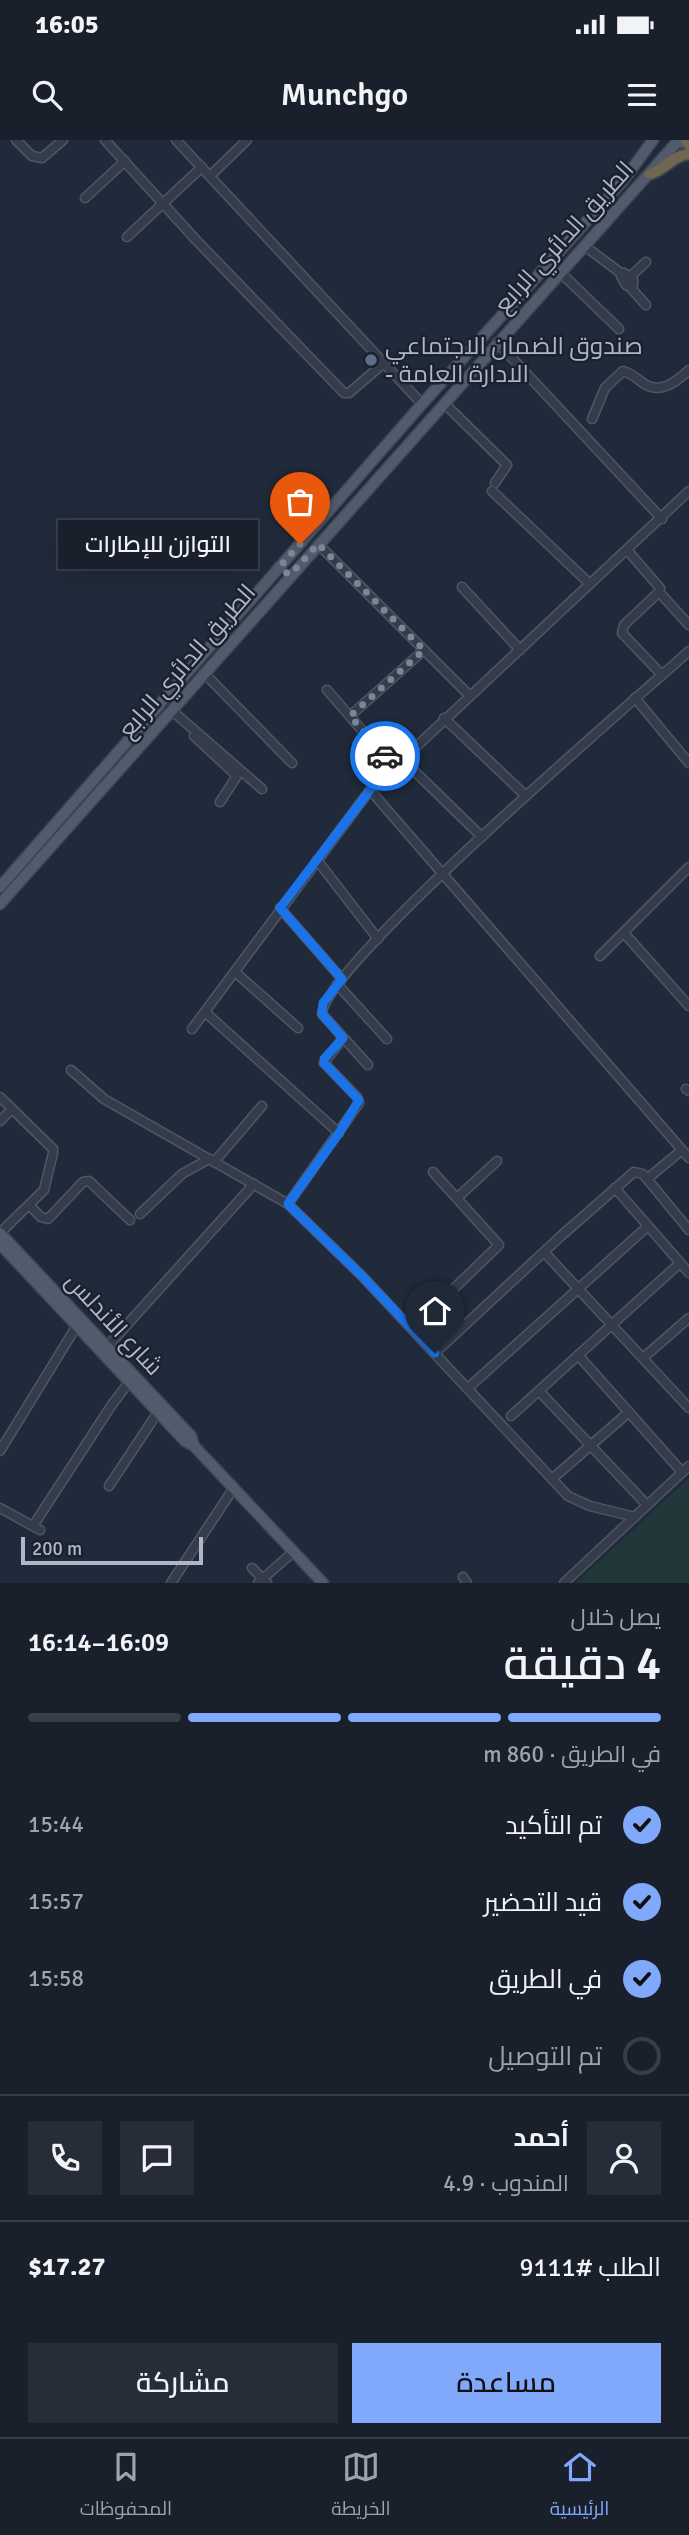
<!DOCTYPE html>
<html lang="ar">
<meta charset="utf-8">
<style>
body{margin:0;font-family:Signika,Cairo,sans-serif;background:#262d38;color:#f1f3f6;direction:rtl;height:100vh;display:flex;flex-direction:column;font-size:26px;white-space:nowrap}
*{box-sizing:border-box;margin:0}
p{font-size:23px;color:#9fa3a9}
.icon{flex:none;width:38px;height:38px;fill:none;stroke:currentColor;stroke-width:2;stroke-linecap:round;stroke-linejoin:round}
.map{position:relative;height:1443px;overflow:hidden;direction:ltr}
.details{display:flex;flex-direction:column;background:#19202c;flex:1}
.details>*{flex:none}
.scale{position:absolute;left:21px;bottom:18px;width:182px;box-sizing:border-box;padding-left:7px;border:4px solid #afb7c7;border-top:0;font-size:19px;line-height:24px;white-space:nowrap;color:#afb7c7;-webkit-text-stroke:5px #1a212f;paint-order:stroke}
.pin{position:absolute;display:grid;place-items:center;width:60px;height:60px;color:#fff;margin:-72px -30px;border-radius:50% 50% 50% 0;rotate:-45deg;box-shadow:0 0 7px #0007}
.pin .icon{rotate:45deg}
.courier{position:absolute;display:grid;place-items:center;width:70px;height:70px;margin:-35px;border:5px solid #1a73e8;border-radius:50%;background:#fff;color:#222;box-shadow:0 2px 9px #0007}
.bubble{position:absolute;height:49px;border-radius:0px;background:#19202c;box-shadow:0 7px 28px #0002,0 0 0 2px #373e48;font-size:23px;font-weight:600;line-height:49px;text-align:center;direction:rtl}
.summary em{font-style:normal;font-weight:600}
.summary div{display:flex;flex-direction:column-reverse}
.summary{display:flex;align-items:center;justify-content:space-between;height:119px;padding:0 28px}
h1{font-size:46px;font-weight:600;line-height:52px}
.bar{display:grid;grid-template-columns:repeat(4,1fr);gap:10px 7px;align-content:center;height:84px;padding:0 28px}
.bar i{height:9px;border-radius:5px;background:#373e48}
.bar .on{background:#80a8fb}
.bar p{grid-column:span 4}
.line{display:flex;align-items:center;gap:18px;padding:0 28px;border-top:2px solid #373e48}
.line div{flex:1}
.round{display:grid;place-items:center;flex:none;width:74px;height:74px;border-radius:0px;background:#262d38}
ol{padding:0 28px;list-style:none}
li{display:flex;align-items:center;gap:21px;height:77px}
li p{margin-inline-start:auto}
li .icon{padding:7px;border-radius:50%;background:#80a8fb;color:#111;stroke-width:4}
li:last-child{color:#9fa3a9}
li i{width:38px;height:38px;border:4px solid #373e48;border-radius:50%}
.primary-button{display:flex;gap:14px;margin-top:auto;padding:14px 28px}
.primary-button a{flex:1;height:80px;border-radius:0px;background:#80a8fb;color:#111;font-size:28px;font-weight:600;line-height:80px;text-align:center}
.primary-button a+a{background:#262d38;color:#f1f3f6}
.status{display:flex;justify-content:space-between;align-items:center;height:49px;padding:0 35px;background:#19202c;direction:ltr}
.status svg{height:19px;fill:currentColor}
header{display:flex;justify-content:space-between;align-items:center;height:91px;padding:0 28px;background:#19202c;font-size:32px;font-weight:600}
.menu{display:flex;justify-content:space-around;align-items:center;height:98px;border-top:2px solid #373e48;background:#19202c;font-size:19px;color:#9fa3a9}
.menu a{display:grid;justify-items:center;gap:4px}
.menu .on{color:#80a8fb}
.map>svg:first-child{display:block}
.green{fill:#23373b}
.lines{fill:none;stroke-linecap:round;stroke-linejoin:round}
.minor-casing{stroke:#4f5765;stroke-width:11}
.major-casing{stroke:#3e4554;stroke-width:13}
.highway-casing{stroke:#3f4755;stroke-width:14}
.minor{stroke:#343c4b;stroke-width:8}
.major{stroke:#525b6b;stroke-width:10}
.highway{stroke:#716751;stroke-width:10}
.done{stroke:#7d8696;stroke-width:7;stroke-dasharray:0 12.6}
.route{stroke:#1a73e8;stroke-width:9}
.service-dot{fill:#5c6f8a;stroke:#1a212f;stroke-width:2.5}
.labels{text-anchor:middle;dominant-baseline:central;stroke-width:5;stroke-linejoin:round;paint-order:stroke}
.street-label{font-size:24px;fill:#afb7c7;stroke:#1a212f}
.poi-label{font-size:24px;fill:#afb7c7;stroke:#1a212f;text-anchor:start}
</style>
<div class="status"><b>16:05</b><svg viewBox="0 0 49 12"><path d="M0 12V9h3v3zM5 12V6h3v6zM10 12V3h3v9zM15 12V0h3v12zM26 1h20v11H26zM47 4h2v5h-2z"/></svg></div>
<header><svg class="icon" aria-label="menu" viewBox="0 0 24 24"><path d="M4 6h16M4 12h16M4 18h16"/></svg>Munchgo<svg class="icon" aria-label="search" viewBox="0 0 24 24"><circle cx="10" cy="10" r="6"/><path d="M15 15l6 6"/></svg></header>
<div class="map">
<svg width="689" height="1443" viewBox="0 0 689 1443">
<rect width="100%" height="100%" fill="#212a3a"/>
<!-- green -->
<polygon class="green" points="689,1338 689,1443 576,1443"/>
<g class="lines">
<defs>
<g id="minor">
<polyline points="16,0 32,16 42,18 63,0"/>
<polyline points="105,0 196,100 344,253 349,253 384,223"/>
<polyline points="176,0 422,264"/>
<polyline points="210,36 247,0"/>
<polyline points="85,58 125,21"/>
<polyline points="127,97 202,27"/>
<polyline points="586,107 622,134"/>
<polyline points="561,133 619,189"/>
<polygon points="624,133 633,139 633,145 626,145 621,136"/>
<polyline points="630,137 646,122"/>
<polyline points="629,146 646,165"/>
<polyline points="497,202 662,379"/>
<polyline points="444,263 507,325 495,343"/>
<path d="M 592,279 L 605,248 L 623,231 C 631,233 636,238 643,243 C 660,255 676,242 689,230"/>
<polyline points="492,351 590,444"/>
<polyline points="318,404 469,555"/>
<polyline points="628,411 660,448 659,452 624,485 622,493 662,535"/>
<polyline points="462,447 520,510"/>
<polyline points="659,452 689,485"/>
<polyline points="204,533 292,623"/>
<polyline points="327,550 394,627"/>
<polyline points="635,558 689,623"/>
<polyline points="162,562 262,649"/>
<polyline points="350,576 424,510"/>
<polyline points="444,578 526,656"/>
<polyline points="194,596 237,636 220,662"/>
<polyline points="402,619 482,697"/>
<polyline points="370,650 689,1018"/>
<polyline points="317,720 378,799"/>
<polyline points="280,768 342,839"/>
<polyline points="624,793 689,866"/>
<polyline points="600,816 689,727"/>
<polyline points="235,832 298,888"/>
<polyline points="337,844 387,899"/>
<polyline points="206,873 339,993"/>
<polyline points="192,889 370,650 689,351"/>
<path d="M 368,925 L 322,874 C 322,827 637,558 689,511"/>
<polyline points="71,930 104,959 288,1064 362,1136 568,1356 590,1366 635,1377"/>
<polyline points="686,949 689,951"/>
<polyline points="0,957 53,1009 53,1013 44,1050 0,1093"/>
<polyline points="0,981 12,969"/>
<polyline points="214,1022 262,966"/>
<polyline points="647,1039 682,1010"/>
<polyline points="615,1048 689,1133"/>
<polyline points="457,1058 497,1021"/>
<polyline points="288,1064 359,963 357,957 324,923 343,898"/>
<polyline points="30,1066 41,1077 48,1079 83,1042 89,1041 130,1080"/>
<polyline points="140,1074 182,1034 209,1019"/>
<polyline points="544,1112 689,1268"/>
<polyline points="412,1189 499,1105 433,1032"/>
<polyline points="106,1208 254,1044"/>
<polyline points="435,1213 561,1096 634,1032 643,1034 689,1090"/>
<polyline points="578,1215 682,1332"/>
<polyline points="643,1218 689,1178"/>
<polyline points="468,1248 648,1086"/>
<polyline points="539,1251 647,1365"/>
<polyline points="511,1276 680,1123"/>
<polyline points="0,1311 76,1187"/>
<polyline points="552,1339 629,1272"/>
<polyline points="109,1346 158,1272"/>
<polyline points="0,1368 40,1390"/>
<polyline points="33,1386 111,1266 129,1242"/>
<polyline points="252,1428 267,1443"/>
<polyline points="463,1437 467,1443"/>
<polyline points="171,1443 233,1349"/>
<polyline points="258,1443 293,1412"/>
<polyline points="564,1443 689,1326"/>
</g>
<g id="major">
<polyline points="0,747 422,264 623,41 653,0"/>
<path d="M 0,764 C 225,509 452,256 677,2 L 687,2 L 688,0"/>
<polyline points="0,1093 191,1296 194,1306"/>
<polyline points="0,1104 185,1301 194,1306 323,1443"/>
</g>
<g id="highway">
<polyline points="686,0 689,5"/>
<path d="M 650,34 C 665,30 673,15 689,14"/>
</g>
</defs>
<!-- minor casing -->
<use href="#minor" class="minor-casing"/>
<!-- major casing -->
<use href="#major" class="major-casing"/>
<!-- highway casing -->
<use href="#highway" class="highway-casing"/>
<!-- minor -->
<use href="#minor" class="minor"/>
<!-- major -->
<use href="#major" class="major"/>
<!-- highway -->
<use href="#highway" class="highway"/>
</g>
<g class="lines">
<!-- done -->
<polyline class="done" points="300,404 282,424 284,432 291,434 318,404 424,510 350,576 385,616"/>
<!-- route -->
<polyline class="route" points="385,616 394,627 370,650 280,768 342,839 323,863 322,874 343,898 324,919 324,923 359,960 339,993 288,1064 362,1136 435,1213"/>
</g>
<!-- markers -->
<circle class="service-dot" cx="371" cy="220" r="7"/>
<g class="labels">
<!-- street labels -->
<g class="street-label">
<text transform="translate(564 97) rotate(-48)">الطريق الدائري الرابع</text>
<text transform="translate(187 521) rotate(-49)">الطريق الدائري الرابع</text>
<text transform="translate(114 1184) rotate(47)">شارع الأندلس</text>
</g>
<!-- poi labels -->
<g class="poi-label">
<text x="385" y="206">صندوق الضمان الاجتماعي<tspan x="385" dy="28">- الادارة العامة</tspan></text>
</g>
</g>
</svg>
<div class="scale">200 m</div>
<div class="pin" style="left:300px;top:404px;background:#ea580c"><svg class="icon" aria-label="bag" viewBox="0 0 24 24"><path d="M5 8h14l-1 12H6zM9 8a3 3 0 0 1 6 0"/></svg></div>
<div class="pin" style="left:435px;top:1213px;background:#1f2937"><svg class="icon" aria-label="home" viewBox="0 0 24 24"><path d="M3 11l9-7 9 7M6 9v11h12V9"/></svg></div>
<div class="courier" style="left:385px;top:616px"><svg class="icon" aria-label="car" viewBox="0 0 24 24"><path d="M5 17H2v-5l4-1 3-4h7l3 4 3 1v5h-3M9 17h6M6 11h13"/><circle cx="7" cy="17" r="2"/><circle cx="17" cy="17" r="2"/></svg></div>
<div class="bubble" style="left:58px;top:380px;width:200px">التوازن للإطارات</div>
</div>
<section class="details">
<div class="summary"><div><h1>4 دقيقة</h1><p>يصل خلال</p></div><em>16:09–16:14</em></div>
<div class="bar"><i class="on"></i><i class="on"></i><i class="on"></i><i></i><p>في الطريق · 860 m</p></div>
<ol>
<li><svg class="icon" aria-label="check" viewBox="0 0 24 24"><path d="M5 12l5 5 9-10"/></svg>تم التأكيد<p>15:44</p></li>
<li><svg class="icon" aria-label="check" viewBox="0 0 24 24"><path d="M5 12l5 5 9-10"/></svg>قيد التحضير<p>15:57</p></li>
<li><svg class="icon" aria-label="check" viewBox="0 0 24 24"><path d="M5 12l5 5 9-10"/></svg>في الطريق<p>15:58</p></li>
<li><i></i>تم التوصيل</li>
</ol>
<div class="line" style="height:126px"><a class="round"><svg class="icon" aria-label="person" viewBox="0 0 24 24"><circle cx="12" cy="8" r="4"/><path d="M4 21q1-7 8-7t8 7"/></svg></a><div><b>أحمد</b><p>المندوب · 4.9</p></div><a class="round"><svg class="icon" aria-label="chat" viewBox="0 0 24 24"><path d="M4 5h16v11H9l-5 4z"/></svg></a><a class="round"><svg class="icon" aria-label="phone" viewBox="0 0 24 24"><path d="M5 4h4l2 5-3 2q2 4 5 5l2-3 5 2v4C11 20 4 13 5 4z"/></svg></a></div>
<div class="line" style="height:91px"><div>الطلب #9111</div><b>$17.27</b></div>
<div class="primary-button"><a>مساعدة</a><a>مشاركة</a></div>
</section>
<nav class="menu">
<a class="on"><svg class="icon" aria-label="home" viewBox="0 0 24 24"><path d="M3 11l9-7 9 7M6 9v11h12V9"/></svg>الرئيسية</a>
<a><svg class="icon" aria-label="map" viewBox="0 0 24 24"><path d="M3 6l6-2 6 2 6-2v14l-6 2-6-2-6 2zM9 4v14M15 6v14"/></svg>الخريطة</a>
<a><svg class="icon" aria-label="saved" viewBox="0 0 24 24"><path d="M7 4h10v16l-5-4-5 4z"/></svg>المحفوظات</a>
</nav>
